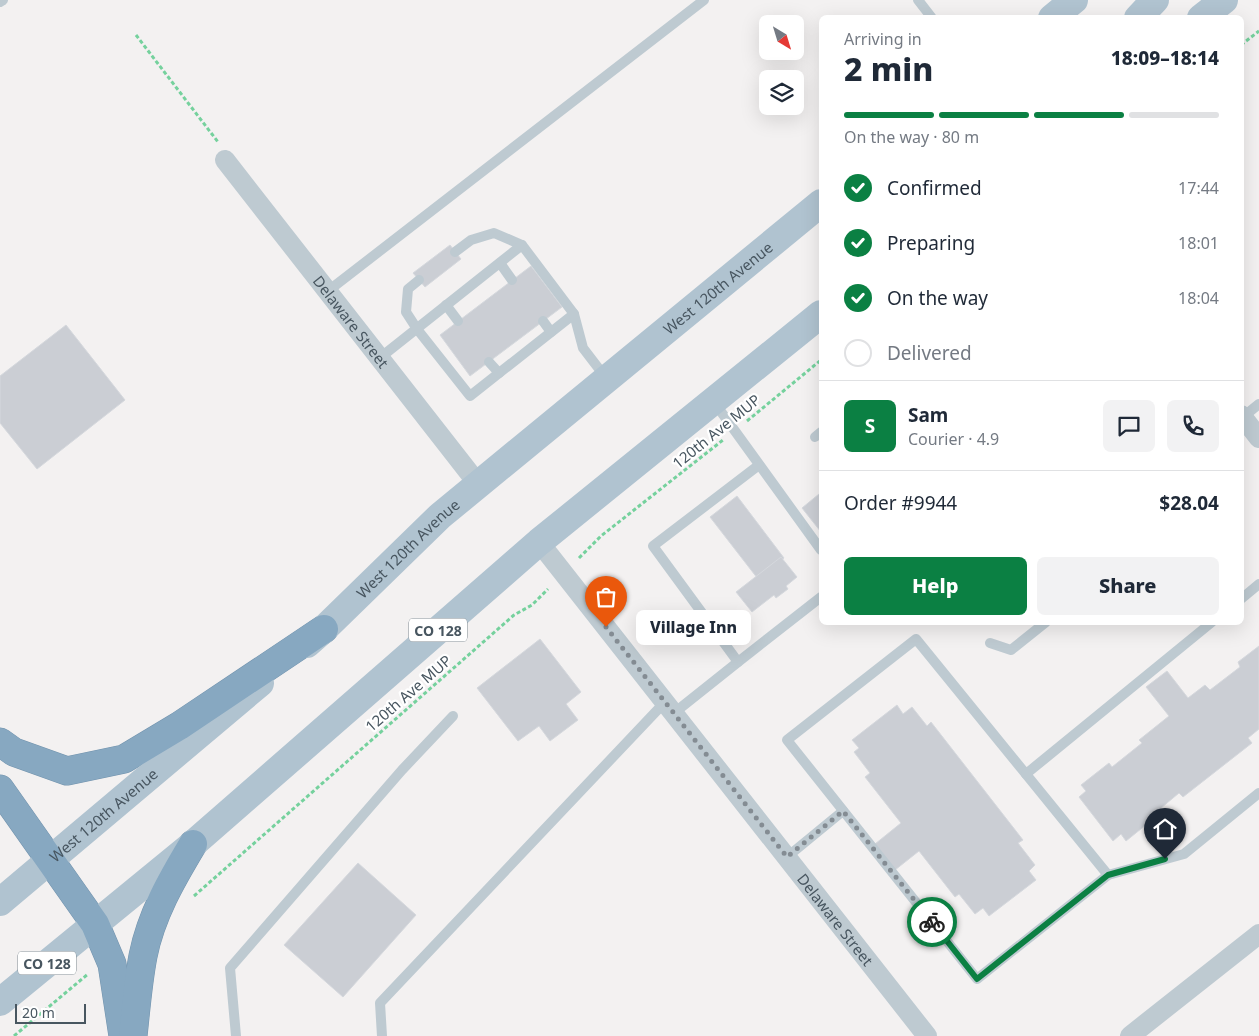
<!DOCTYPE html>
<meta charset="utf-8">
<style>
body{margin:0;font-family:"Noto Sans",sans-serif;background:#f2f2f3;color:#1f2937;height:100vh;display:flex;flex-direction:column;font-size:19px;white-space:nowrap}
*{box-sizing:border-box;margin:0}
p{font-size:16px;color:#747a83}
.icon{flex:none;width:28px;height:28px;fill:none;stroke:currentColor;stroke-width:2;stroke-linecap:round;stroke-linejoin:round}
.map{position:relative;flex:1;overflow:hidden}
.panel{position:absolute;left:819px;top:15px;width:425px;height:610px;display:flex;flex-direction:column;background:#fff;border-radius:8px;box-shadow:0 5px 20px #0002}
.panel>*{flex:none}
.needle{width:32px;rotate:142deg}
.controls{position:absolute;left:759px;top:15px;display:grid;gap:10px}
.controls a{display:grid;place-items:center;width:45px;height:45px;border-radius:8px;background:#fff;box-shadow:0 5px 20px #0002;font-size:25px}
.scale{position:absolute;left:15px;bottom:12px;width:71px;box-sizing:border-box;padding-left:5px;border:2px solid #485660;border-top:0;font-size:14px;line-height:18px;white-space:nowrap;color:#485660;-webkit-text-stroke:4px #fff;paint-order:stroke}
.pin{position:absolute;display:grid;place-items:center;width:42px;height:42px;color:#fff;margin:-51px -21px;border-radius:50% 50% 50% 0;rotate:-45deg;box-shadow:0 0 5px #0007}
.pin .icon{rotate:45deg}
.courier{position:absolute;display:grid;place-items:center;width:50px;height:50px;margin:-25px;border:4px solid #0b8043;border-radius:50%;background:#fff;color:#222;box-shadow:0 1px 6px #0007}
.bubble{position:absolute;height:35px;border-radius:8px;background:#fff;box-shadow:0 5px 20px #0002;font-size:16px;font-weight:800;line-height:35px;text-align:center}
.overview em{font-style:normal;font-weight:800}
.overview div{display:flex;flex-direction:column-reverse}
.overview{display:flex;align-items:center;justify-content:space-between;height:85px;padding:0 25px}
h1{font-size:32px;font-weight:800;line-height:38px}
.bar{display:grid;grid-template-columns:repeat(4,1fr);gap:8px 5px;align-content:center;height:60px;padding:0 25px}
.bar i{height:6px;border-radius:4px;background:#e0e1e3}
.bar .on{background:#0b8043}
.bar p{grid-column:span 4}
.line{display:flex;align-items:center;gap:12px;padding:0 25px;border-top:1px solid #e0e1e3}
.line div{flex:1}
.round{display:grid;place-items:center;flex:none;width:52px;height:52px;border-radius:8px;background:#f2f2f3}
ol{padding:0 25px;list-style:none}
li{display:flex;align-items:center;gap:15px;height:55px}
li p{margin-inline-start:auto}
li .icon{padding:5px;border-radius:50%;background:#0b8043;color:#fff;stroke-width:4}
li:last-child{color:#747a83}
li i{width:28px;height:28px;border:2px solid #e0e1e3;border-radius:50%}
.button{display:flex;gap:10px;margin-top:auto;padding:10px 25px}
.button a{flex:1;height:58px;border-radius:8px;background:#0b8043;color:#fff;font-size:20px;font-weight:800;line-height:58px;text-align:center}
.button a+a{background:#f2f2f3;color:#1f2937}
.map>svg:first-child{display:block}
.building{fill:#cbced4;stroke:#d5d8dd}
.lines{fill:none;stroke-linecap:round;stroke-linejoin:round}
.highway-casing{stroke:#7293ad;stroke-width:29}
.path{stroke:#75d19d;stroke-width:3;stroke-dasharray:4 2.5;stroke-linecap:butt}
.lane{stroke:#becad1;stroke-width:10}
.street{stroke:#becad1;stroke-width:20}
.primary{stroke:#b0c3d0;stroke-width:28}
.highway{stroke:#87a8c1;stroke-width:28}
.done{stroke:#848c93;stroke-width:5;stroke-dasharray:0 9}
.route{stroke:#0b8043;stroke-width:6}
.labels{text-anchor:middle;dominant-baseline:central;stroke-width:4.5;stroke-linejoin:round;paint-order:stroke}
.shield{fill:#fff;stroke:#7f8990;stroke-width:1}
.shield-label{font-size:14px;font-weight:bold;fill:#485660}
.street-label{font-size:15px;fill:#485660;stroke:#fff}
</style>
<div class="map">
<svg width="1259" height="1036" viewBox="0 0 1259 1036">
<rect width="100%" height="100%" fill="#f3f1f1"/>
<!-- building -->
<g class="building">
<polygon points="450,245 461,259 425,287 413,273"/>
<polygon points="531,266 562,307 470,376 440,335"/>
<polygon points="66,325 125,400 37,469 0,423 0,376"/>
<polygon points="819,494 821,497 821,532 802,508"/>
<polygon points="737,496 784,558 758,579 710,517"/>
<polygon points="781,557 797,577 786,586 788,589 776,598 774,595 752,612 736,592"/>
<polygon points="540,639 581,692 566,704 578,720 550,741 539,726 518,741 477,688"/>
<polygon points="1259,646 1259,729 1248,738 1252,743 1183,797 1179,793 1149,818 1152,820 1126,841 1121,834 1113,841 1079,797 1086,791 1081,785 1109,763 1112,767 1142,743 1139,740 1169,716 1146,687 1167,671 1188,698 1205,685 1210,690 1240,667 1238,662"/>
<polygon points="897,705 903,714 912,707 927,726 931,722 1023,840 1018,843 1035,865 1029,871 1036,880 989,916 983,908 975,914 959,894 955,897 919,851 895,870 875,844 901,823 865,777 870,773 854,752 859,748 852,740"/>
<polygon points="358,863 416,915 343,997 284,945"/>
</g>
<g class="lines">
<defs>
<g id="highway">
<polyline points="0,742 14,752 67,771 124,759 179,726 324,629"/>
<polyline points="0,789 95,924 112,964 123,1036"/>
<path d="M 133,1036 C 136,1009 138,982 143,956 C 151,915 172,879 193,844"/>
</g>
</defs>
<!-- highway casing -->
<use href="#highway" class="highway-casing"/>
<!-- path -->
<g class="path">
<polyline points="136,35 218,142"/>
<polyline points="1241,45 1259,31"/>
<polyline points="747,421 821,360"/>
<polyline points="579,558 601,536 723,440"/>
<polyline points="194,896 514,615 532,605 548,589"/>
<polyline points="14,1036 88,974"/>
</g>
<!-- lane -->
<g class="lane">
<polyline points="918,0 932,18"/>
<polyline points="0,2 3,0"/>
<polyline points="455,252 471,240 494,233 522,245"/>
<polyline points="500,263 512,280"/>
<polyline points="419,280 408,289 406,312 417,329 470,396 574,314"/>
<polyline points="328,291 704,0"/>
<polyline points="446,305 458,321"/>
<polyline points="543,321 551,332"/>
<polyline points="381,357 522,245 574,314 583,348 606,378"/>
<polyline points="489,362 499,373"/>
<polyline points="714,402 821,550"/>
<polyline points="1243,417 1259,404"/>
<polyline points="815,437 821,432"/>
<polyline points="759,465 653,546 738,662 821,597"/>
<polyline points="1241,599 1259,584"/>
<polygon points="916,639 1108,875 977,979 787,740"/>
<polyline points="990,643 1011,650 1046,622"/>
<polyline points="674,713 738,662"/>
<polyline points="1026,774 1212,622"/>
<polyline points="787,857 843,811"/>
<polyline points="1108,875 1184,854 1259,793"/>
<polyline points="236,1036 230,968 402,770 453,716"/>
<polyline points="382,1036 380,1003 665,702"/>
</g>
<!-- street -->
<g class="street">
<path id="s1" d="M 225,160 L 478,484"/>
<polyline points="1241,415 1259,438"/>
<path id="s2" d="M 539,542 L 927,1036"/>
<polyline points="1130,1036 1259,934"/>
</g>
<!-- primary -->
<g class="primary">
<polyline points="1052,18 1074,0"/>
<polyline points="1138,18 1155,0"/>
<polyline points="1201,18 1224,0"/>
<path id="s3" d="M 307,644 L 324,629 L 440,516 L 821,203"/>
<path id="s4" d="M 0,902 L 260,683"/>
<polyline points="0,1002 193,844 539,542 821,314"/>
</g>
<!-- highway -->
<use href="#highway" class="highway"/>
</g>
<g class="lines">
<!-- done -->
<polyline class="done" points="606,627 787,857 843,811 932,922"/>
<!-- route -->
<polyline class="route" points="932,922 977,979 1108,875 1165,859"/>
</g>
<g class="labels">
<!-- shield labels -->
<g class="shield">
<rect x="409" y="618.5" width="58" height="23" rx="4"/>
<rect x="18" y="951.5" width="58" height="23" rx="4"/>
</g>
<g class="shield-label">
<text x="438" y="630">CO 128</text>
<text x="47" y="963">CO 128</text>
</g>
<!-- street labels -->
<g class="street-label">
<text stroke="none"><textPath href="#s3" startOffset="544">West 120th Avenue</textPath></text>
<text stroke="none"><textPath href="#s1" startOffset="205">Delaware Street</textPath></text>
<text transform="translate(716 431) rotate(-39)">120th Ave MUP</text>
<text stroke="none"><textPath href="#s3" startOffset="139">West 120th Avenue</textPath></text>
<text transform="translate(408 693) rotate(-41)">120th Ave MUP</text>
<text stroke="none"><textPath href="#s4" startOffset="135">West 120th Avenue</textPath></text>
<text stroke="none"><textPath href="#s2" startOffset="480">Delaware Street</textPath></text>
</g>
</g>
</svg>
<div class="controls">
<a><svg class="needle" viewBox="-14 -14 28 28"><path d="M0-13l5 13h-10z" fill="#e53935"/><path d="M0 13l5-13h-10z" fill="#747a83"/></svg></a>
<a><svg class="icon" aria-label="layers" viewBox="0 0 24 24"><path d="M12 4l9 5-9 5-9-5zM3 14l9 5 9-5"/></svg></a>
</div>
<div class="scale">20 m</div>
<div class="pin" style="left:606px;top:627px;background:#ea580c"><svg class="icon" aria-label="bag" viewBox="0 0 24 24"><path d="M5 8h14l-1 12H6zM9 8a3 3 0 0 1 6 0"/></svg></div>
<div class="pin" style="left:1165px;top:859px;background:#1f2937"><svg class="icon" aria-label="home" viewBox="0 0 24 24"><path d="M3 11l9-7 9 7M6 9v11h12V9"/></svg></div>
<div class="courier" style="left:932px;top:922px"><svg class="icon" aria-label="bike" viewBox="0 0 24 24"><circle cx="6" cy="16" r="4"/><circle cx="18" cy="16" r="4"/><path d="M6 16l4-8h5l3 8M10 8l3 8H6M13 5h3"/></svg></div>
<div class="bubble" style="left:636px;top:610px;width:115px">Village Inn</div>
<section class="panel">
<div class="overview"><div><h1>2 min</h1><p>Arriving in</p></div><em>18:09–18:14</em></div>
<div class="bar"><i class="on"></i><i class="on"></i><i class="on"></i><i></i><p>On the way · 80 m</p></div>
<ol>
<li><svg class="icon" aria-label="check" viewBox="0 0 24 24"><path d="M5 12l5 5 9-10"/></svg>Confirmed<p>17:44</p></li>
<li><svg class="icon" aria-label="check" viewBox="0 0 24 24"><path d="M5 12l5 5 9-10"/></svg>Preparing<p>18:01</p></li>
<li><svg class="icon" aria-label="check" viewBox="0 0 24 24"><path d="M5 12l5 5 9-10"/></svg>On the way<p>18:04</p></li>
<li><i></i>Delivered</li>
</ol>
<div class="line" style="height:90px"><b class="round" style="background:#0b8043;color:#fff">S</b><div><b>Sam</b><p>Courier · 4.9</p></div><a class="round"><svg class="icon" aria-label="chat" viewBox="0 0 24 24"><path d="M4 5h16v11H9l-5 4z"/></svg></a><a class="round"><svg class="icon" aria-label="phone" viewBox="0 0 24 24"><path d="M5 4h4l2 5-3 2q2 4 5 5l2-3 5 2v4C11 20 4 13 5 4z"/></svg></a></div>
<div class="line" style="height:65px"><div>Order #9944</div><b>$28.04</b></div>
<div class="button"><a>Help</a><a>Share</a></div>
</section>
</div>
